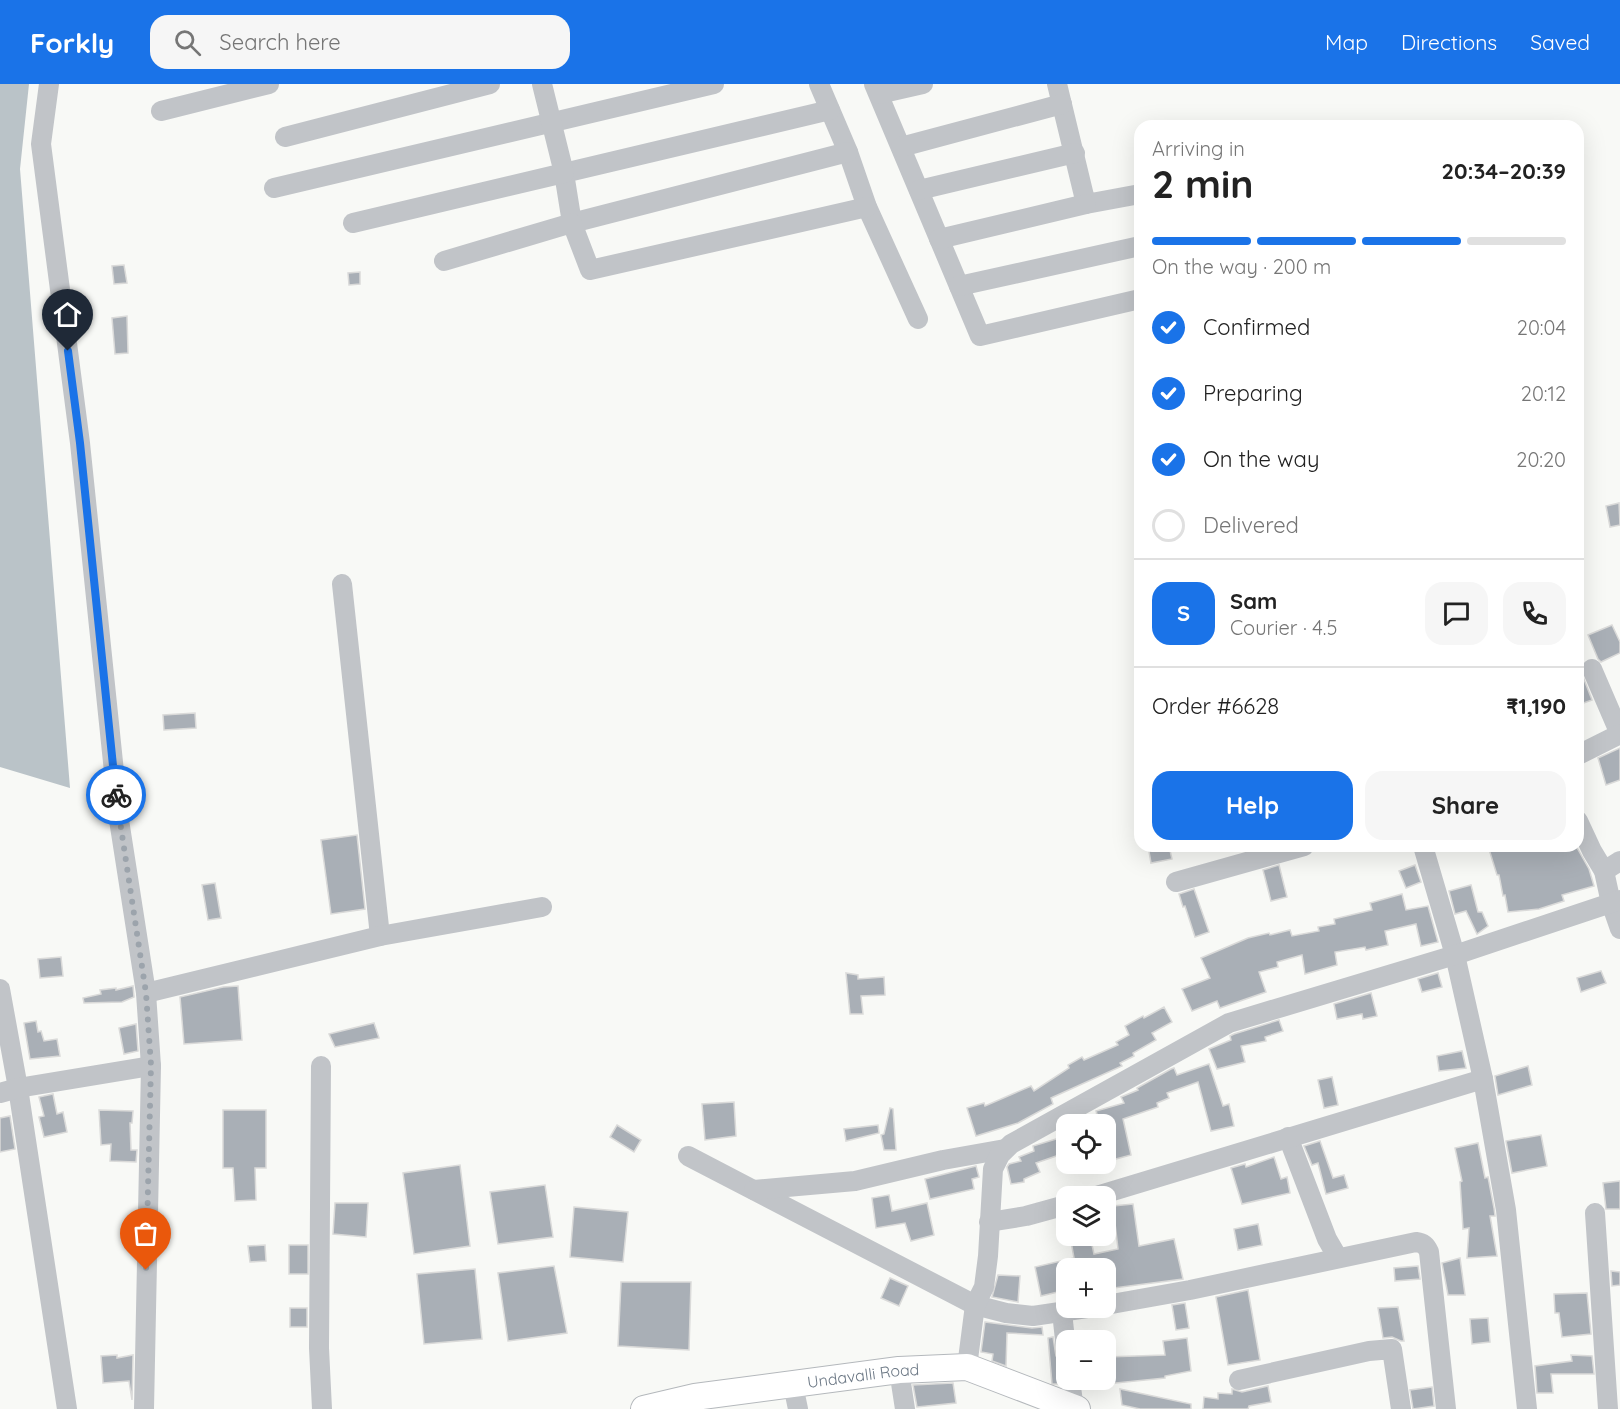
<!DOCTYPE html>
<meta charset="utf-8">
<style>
body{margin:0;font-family:Quicksand,sans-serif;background:#f6f6f6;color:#222;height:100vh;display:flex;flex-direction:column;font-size:22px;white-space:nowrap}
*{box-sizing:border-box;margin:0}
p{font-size:20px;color:#767676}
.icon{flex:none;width:33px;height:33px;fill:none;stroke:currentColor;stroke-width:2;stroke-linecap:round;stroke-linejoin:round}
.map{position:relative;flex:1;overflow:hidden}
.panel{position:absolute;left:1134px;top:36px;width:450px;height:732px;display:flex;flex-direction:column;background:#fff;border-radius:18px;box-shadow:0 6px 24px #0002}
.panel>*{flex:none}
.tools{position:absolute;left:1056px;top:1030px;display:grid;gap:12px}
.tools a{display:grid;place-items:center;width:60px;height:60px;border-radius:12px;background:#fff;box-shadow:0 6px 24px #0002;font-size:30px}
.pin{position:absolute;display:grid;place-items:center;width:51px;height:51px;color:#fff;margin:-62px -26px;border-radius:50% 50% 50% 0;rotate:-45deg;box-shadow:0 0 6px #0007}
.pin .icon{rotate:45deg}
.courier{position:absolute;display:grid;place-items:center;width:60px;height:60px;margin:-30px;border:4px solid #1a73e8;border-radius:50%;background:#fff;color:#222;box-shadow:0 2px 8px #0007}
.overview em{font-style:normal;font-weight:700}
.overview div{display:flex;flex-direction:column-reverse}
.overview{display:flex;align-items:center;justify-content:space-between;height:102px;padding:0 18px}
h1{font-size:39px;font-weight:700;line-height:45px}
.bar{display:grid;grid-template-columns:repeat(4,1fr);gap:9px 6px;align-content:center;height:72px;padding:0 18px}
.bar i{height:8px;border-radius:4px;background:#e0e0e0}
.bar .selected{background:#1a73e8}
.bar p{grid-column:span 4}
.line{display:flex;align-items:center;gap:15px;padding:0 18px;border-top:2px solid #e0e0e0}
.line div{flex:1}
.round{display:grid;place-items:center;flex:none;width:63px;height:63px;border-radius:18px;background:#f6f6f6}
ol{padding:0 18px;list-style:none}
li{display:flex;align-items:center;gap:18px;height:66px}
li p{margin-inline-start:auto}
li .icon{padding:6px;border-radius:50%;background:#1a73e8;color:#fff;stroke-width:4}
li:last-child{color:#767676}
li i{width:33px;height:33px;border:3px solid #e0e0e0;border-radius:50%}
.primary-button{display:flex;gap:12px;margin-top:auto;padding:12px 18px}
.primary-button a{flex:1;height:69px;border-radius:18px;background:#1a73e8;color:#fff;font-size:24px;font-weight:700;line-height:69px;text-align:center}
.primary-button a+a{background:#f6f6f6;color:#222}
header{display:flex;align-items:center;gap:36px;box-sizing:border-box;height:84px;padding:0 30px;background:#1a73e8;color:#fff}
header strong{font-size:28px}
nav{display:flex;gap:33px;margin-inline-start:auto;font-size:21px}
.search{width:420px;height:54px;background:#f6f6f6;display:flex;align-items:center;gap:15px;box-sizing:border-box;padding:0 21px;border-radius:18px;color:#767676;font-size:22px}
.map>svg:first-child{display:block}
.water{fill:#bac3c8}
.building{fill:#a9afb6;stroke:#dadad9;stroke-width:1.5}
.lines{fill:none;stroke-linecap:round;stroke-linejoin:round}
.major-casing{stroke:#b4b8bc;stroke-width:28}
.minor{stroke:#c1c4c8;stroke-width:20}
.major{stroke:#fff;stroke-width:26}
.done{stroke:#9ca4ac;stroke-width:6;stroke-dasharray:0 10.8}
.route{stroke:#1a73e8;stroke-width:8}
.labels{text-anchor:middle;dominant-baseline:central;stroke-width:6;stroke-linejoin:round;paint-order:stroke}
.street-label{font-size:16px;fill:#6b7784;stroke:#fff}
</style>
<header>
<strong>Forkly</strong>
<div class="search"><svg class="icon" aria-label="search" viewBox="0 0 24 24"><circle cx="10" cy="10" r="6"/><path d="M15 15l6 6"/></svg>Search here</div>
<nav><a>Map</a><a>Directions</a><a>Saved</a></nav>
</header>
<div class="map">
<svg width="1620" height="1325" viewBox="0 0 1620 1325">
<rect width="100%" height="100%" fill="#f8f9f6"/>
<!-- water -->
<polygon class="water" points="0,0 29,0 20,85 70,704 0,683"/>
<!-- building -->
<g class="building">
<polygon points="124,181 127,199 114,200 112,182"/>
<polygon points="360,188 360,200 349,201 348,189"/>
<polygon points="127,232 128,269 115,270 112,234"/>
<polygon points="1619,419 1620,441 1610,443 1606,422"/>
<polygon points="1612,541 1620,558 1620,569 1601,578 1598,575 1588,551"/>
<polygon points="1578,580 1592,616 1578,621"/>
<polygon points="195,629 196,644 164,646 163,631"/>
<polygon points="1620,664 1620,696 1606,701 1598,674"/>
<polygon points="357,751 365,825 331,830 321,756"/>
<polygon points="1148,762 1169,762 1172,775 1151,779"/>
<polygon points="1488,762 1576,762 1589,785 1594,802 1562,811 1564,817 1539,825 1508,828 1505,811 1503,812 1499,791 1497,791"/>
<polygon points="1279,781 1287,813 1271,817 1263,786"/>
<polygon points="1415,781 1421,798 1406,804 1399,787"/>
<polygon points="215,799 221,834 208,836 202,801"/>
<polygon points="1471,801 1478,828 1482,828 1488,842 1477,850 1466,827 1455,830 1449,807"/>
<polygon points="1194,805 1209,848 1195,853 1185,822 1183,823 1179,810"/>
<polygon points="1402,810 1406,826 1428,822 1438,858 1421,862 1416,840 1385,847 1388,861 1366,866 1365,863 1335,868 1337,881 1305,890 1302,871 1277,878 1278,883 1259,888 1266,908 1220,924 1217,917 1192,927 1182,905 1210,894 1201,874 1248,854 1269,849 1270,851 1290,846 1292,852 1319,847 1318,843 1335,840 1334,835 1372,826 1370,819"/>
<polygon points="61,873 63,892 40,894 38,875"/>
<polygon points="1601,887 1606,899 1581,908 1577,894"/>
<polygon points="846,889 858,891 858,895 884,893 885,911 861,912 863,930 850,930"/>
<polygon points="1438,889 1442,903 1422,908 1418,895"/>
<polygon points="133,902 134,913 122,918 84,919 83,914 101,910 100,906 116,904 116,906"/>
<polygon points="238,902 242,956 184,960 180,913 223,903"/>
<polygon points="1371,909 1377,932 1363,935 1362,930 1337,935 1334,920"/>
<polygon points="1164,923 1172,938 1152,949 1156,956 1133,969 1134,972 1120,979 1122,982 1051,1014 1053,1020 1018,1039 976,1052 967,1024 984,1019 985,1022 1031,1002 1034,1007 1069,984 1068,981 1082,973 1084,976 1118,961 1116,958 1129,951 1125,942 1143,932 1144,934"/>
<polygon points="1279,936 1283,947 1265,953 1266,957 1241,962 1245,978 1217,985 1209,965 1231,956 1230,952 1234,950"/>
<polygon points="36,937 38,948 41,947 44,957 57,955 60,972 30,975 24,939"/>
<polygon points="374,939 379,954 335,963 329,950"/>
<polygon points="136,940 138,967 124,970 119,944"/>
<polygon points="1462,967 1466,984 1439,987 1437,972"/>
<polygon points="1209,980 1223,1022 1229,1020 1234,1042 1211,1047 1198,998 1167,1009 1169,1014 1157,1019 1158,1023 1123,1035 1131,1071 1112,1076 1106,1041 1070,1041 1097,1030 1096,1027 1124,1019 1121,1013 1138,1006 1137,1004 1171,985 1174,984 1177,991"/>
<polygon points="1528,982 1532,1001 1498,1011 1495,992"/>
<polygon points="1332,993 1338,1021 1324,1024 1318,996"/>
<polygon points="53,1010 57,1030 63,1028 67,1048 44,1053 39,1033 44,1032 39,1013"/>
<polygon points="734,1018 736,1052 705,1056 702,1020"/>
<polygon points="890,1024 893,1025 896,1066 884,1066 881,1051 884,1050"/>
<polygon points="99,1026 133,1027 132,1039 130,1039 131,1066 137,1066 136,1078 110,1077 111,1060 101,1061"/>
<polygon points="223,1026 266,1026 266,1084 255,1084 256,1116 235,1117 233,1084 223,1084"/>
<polygon points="10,1032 15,1065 0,1068 0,1034"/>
<polygon points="617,1041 641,1056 634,1068 610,1053"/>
<polygon points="878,1041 879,1049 846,1057 844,1045"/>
<polygon points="1541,1051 1547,1082 1512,1089 1506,1057"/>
<polygon points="1066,1052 1066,1066 1062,1070 1036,1079 1040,1088 1024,1095 1024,1098 1011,1100 1007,1083 1009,1080 1021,1077 1019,1073 1034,1067 1033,1062"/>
<polygon points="1320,1057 1333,1094 1344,1091 1348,1104 1326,1110 1318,1079 1312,1081 1304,1062"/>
<polygon points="1478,1059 1485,1094 1488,1093 1494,1124 1495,1132 1490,1132 1497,1172 1467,1174 1469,1144 1463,1145 1460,1098 1462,1097 1455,1064"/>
<polygon points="1274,1073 1281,1095 1287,1093 1290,1109 1242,1120 1231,1084 1245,1080 1246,1083"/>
<polygon points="460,1081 470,1162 414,1170 403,1089"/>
<polygon points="976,1082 979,1093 972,1095 974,1105 930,1115 925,1095"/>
<polygon points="1620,1097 1620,1125 1606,1125 1603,1099"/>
<polygon points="545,1101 553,1153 498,1160 490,1108"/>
<polygon points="889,1111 892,1127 927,1119 934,1151 911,1157 905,1139 876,1144 872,1114"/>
<polygon points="335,1119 368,1119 366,1153 333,1150"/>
<polygon points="1133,1120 1139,1162 1174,1155 1183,1195 1106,1205 1106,1185 1066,1185 1066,1206 1041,1212 1035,1183 1074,1174 1070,1152 1090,1152 1094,1170 1118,1165 1113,1122"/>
<polygon points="574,1123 628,1128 623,1178 570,1173"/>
<polygon points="1258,1140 1262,1161 1238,1166 1234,1145"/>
<polygon points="265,1161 266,1177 250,1178 248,1162"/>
<rect x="289" y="1161" width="19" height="29"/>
<polygon points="1460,1174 1465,1211 1448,1211 1442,1179"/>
<polygon points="554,1182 567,1249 508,1257 498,1189"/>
<polygon points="1418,1182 1420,1195 1395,1197 1394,1184"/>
<polygon points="475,1185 482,1255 424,1260 417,1190"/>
<polygon points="1611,1187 1620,1188 1620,1201 1612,1202"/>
<polygon points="998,1191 1020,1192 1018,1218 992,1213"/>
<polygon points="890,1194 908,1202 899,1222 881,1214"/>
<polygon points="621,1198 691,1198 689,1266 618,1262"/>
<polygon points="1248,1206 1260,1276 1228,1281 1216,1213"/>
<polygon points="1587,1209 1591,1250 1562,1253 1559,1229 1555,1229 1554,1210"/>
<polygon points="1185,1219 1189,1244 1176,1246 1172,1221"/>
<polygon points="1398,1223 1404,1257 1401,1257 1392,1253 1383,1254 1378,1224"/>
<rect x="290" y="1224" width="17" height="19"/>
<polygon points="1488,1234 1490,1258 1472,1260 1470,1235"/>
<polygon points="985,1238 1032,1244 1042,1243 1043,1251 1007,1249 1006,1282 992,1277 993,1270 981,1268"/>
<polygon points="1053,1253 1056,1272 1066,1277 1066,1285 1059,1291 1058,1300 1052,1300 1048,1254"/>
<polygon points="1187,1254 1191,1287 1165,1292 1165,1294 1106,1300 1106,1273 1165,1271 1163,1257"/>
<polygon points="117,1271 117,1274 133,1271 132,1316 129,1297 103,1299 101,1272"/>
<polygon points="1571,1271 1592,1272 1594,1290 1551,1290 1553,1309 1537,1309 1535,1282 1572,1277"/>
<polygon points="953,1299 956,1319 917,1323 913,1301"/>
<polygon points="1268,1302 1271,1318 1249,1322 1248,1325 1203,1325 1204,1313 1218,1315 1218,1309 1232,1310 1232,1305 1242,1308"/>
<polygon points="1432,1303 1434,1322 1413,1325 1410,1306"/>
<polygon points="1120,1305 1191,1320 1191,1325 1140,1325 1122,1321"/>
</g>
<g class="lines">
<defs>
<g id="major">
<path id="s1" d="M 644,1325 L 695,1313 L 899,1286 L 967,1283 L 1077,1325"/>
</g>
</defs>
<!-- major casing -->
<use href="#major" class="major-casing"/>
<!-- minor -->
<g class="minor">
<polyline points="49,0 41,60 80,359 119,736 146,909 151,982 144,1325"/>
<polyline points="819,0 848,68 867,123 918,235"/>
<polyline points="874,0 980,252 1140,215"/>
<polyline points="1057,0 1086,120 1140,110"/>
<polyline points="879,10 923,0"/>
<polyline points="830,26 564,89 572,139 848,68"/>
<polyline points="161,27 269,0"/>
<polyline points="285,53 490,0"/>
<polyline points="901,63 1062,20"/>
<polyline points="274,104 714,0"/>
<polyline points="919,106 1075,69"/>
<polyline points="353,139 564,89 542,0"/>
<polyline points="939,155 1086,120"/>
<polyline points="444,177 572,139 590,186 867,123"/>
<polyline points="959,202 1140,162"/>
<polyline points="342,500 380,852"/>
<polyline points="1592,585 1620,650"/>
<polyline points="1578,671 1620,650"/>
<polyline points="1578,737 1592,767 1604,787 1611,819 1620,845"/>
<polyline points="1423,762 1455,871 1483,995 1506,1126 1527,1325"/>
<polyline points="1604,787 1620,777"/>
<polyline points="1176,798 1304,762"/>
<polyline points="0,905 18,1004 67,1325"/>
<polyline points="146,909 380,852 542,823"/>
<polyline points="321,982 319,1264 322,1325"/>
<polyline points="0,1009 18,1004 151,982"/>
<polyline points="1288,1053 1327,1155 1338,1174"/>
<polyline points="688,1072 975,1221 1006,1229 1033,1232 1087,1224"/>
<polyline points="754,1106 855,1097 943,1076 1005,1065"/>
<polyline points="1093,1113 1483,995"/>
<polyline points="1595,1129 1608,1325"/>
<polyline points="989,1138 1026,1132 1066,1121"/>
<path d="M 1106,1221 L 1190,1206 L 1416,1158 C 1423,1159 1426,1161 1429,1168 L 1446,1325"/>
<polyline points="1062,1228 1066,1265"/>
<polyline points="967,1283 975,1221 984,1203 988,1172 993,1085 1000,1071 1011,1060 1229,939 1455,871 1620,816"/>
<polyline points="899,1286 905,1325"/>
<polyline points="1070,1296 1074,1325"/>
<polyline points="1239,1296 1369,1267 1392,1265 1401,1325"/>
<polyline points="793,1301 798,1325"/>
</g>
<!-- major -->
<use href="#major" class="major"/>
</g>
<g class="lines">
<!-- done -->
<polyline class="done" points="116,711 146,909 151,981 146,1186"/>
<!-- route -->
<polyline class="route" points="68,267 80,359 116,711"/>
</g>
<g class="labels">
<!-- street labels -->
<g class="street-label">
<text stroke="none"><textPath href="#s1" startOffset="222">Undavalli Road</textPath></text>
</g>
</g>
</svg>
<div class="tools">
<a><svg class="icon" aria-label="locate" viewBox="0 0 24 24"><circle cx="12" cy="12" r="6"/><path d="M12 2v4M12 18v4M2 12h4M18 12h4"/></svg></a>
<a><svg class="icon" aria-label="layers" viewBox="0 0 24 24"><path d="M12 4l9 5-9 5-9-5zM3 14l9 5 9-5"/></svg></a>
<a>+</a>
<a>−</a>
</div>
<div class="pin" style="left:146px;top:1186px;background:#ea580c"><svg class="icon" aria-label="bag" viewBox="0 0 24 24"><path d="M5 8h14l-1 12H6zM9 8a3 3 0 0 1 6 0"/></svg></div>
<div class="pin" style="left:68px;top:267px;background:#1f2937"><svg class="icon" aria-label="home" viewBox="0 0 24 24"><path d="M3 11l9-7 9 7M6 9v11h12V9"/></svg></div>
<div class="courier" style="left:116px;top:711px"><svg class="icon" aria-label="bike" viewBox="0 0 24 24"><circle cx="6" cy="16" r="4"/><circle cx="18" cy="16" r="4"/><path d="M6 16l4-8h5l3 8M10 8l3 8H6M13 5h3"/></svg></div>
<section class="panel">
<div class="overview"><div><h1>2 min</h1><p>Arriving in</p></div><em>20:34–20:39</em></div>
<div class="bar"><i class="selected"></i><i class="selected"></i><i class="selected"></i><i></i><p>On the way · 200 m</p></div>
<ol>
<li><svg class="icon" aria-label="check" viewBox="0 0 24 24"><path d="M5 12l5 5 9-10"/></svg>Confirmed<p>20:04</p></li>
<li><svg class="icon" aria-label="check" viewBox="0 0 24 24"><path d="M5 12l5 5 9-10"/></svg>Preparing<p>20:12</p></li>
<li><svg class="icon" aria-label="check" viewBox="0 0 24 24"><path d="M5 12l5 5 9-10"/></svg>On the way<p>20:20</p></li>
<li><i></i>Delivered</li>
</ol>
<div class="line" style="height:108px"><b class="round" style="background:#1a73e8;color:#fff">S</b><div><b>Sam</b><p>Courier · 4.5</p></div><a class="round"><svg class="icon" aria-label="chat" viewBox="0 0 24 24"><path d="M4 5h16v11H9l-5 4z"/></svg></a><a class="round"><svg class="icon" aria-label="phone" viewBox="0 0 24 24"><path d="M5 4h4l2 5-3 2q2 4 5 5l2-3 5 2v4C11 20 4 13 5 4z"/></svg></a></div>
<div class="line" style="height:78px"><div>Order #6628</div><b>₹1,190</b></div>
<div class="primary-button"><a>Help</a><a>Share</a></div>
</section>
</div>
